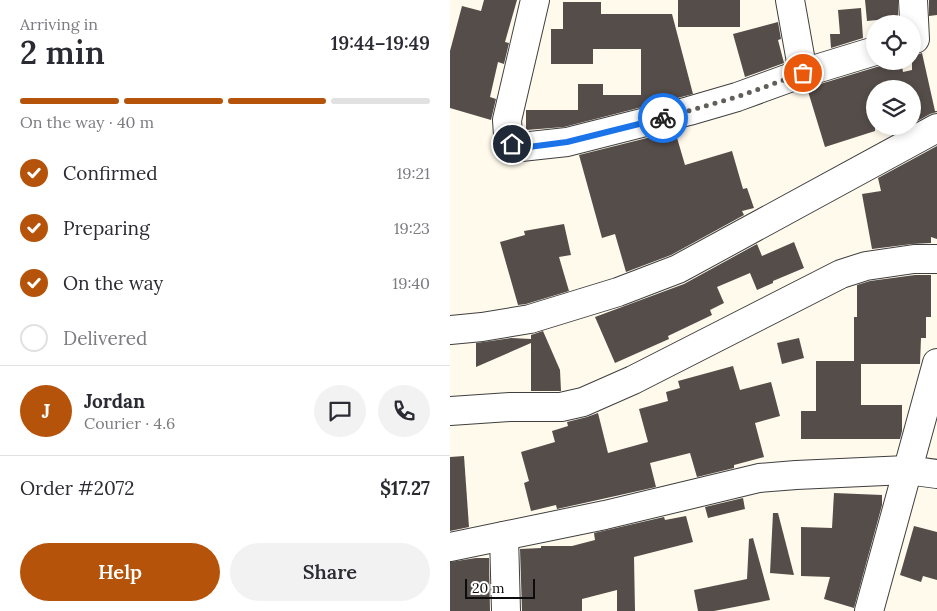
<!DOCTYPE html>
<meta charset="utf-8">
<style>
body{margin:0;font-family:Lora,serif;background:#f2f2f3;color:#2b2b33;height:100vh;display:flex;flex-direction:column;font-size:19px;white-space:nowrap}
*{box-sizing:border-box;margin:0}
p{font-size:16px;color:#7c7c81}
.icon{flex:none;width:28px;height:28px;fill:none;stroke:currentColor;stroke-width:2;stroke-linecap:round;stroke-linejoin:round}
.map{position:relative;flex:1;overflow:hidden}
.panel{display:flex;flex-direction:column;background:#fff;width:450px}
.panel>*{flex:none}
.controls{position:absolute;left:416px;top:15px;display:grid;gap:10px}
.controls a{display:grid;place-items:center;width:55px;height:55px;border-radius:50%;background:#fff;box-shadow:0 2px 8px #0003;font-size:25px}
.scale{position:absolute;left:15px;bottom:12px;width:70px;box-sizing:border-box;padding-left:5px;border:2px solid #0c0c0c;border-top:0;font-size:14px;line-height:18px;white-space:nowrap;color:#0c0c0c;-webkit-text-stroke:4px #fff;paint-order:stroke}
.pin{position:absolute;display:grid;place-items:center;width:42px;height:42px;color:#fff;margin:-21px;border:2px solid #fff;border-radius:50%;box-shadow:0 1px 5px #0007}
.courier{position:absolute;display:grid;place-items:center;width:50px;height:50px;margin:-25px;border:4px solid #1a73e8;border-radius:50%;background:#fff;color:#222;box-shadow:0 1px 6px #0007}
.headline em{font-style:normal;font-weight:600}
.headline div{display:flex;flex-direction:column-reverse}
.headline{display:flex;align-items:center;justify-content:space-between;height:85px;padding:0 20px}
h1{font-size:32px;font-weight:600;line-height:38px}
.bar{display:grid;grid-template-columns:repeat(4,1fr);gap:8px 5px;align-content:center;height:60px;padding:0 20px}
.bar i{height:6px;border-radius:4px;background:#e1e1e2}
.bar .active{background:#b45309}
.bar p{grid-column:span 4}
.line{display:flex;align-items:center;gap:12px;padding:0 20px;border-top:1px solid #e1e1e2}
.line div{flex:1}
.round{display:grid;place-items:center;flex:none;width:52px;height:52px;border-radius:26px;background:#f2f2f3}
ol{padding:0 20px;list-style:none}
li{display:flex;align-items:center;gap:15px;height:55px}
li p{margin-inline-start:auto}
li .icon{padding:5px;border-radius:50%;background:#b45309;color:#fff;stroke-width:4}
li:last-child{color:#7c7c81}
li i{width:28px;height:28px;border:2px solid #e1e1e2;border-radius:50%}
.action{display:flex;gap:10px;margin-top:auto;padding:10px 20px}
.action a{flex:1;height:58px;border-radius:30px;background:#b45309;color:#fff;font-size:20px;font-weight:600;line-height:58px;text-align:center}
.action a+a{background:#f2f2f3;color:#2b2b33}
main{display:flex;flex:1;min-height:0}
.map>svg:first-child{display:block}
.building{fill:#554d49}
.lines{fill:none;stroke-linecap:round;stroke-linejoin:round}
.street-casing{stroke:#3f3f3f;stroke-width:30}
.street{stroke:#fff;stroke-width:28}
.done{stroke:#615f5a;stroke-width:5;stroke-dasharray:0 9}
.route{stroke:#1a73e8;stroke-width:6}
</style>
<main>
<section class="panel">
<div class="headline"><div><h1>2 min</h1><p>Arriving in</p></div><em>19:44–19:49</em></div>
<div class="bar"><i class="active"></i><i class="active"></i><i class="active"></i><i></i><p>On the way · 40 m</p></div>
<ol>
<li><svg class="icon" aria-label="check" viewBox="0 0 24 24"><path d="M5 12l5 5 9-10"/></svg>Confirmed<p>19:21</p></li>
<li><svg class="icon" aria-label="check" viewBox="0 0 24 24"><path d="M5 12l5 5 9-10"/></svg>Preparing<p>19:23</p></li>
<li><svg class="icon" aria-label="check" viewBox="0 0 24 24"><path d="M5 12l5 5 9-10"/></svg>On the way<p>19:40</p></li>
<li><i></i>Delivered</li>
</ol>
<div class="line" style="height:90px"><b class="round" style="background:#b45309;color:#fff">J</b><div><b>Jordan</b><p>Courier · 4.6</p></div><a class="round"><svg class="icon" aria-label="chat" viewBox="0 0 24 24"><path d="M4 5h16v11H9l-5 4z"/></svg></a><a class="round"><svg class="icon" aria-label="phone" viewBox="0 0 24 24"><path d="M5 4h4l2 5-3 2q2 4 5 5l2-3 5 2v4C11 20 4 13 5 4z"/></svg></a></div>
<div class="line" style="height:65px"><div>Order #2072</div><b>$17.27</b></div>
<div class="action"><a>Help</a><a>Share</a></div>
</section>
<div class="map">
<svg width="487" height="611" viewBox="0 0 487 611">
<rect width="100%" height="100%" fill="#fffaec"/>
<!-- building -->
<g class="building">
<polygon points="34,0 67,0 55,42 59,43 54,64 48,62 40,97 46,99 41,120 0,108 0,51 12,6 31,11"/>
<rect x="228" y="0" width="62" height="27"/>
<polygon points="415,0 448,0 448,18 417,21"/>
<polygon points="479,0 487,0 487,15 479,16"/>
<polygon points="113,2 151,2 151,14 222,14 243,94 114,127 76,130 76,110 128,110 128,84 153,84 153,95 191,95 191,49 143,49 143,64 101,64 101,29 113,29"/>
<polygon points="411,8 413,38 381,48 380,34 390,34 388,10"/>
<polygon points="328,22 331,39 328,40 334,63 295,77 283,34"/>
<polygon points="472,53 485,111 487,111 487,112 480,114 464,123 464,120 462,120 462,89 425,89 425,131 375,147 357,88 430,66 437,61 451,61 453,72 462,70 462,54 466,55"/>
<polygon points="225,131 235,165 282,151 293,189 297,188 304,208 292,211 294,215 221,255 176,272 165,234 152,238 129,155"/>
<polygon points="487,146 487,239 481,237 481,243 462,244 422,249 412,194 431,191 428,178"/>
<polygon points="114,224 121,255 109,257 119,291 76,304 68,305 50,242 75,235 74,231"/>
<polygon points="344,242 354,268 323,281 323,283 307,290 300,273 267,287 274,303 260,310 262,315 218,336 219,339 165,363 145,317 234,284 307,244 312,256"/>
<polygon points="465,275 481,275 481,317 476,317 476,338 471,338 470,364 411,364 411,405 452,405 452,431 450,439 351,439 351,411 366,411 366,361 404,361 404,317 407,317 407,285 420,281"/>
<polygon points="93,331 110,370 111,391 81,391 81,343 26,367 26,343 61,338 81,339 81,335"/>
<polygon points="349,338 354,358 332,364 327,343"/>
<polygon points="283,366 290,390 321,382 330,416 305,423 314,457 284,465 284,468 247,477 240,453 200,463 206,487 107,509 106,505 81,511 74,483 79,481 71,452 105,442 102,431 118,426 117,422 137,417 148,413 158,453 198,442 189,409 218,401 216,392 230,388 228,381"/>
<polygon points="14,456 19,527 0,531 0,457"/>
<polygon points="384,493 432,495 432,505 404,608 374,599 380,577 351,576 351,527 382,528"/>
<polygon points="293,498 295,509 258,518 255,507"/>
<polygon points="323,513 328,513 344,575 320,573"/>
<polygon points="236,516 243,542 184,557 185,611 167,611 167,590 132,599 132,611 72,611 70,549 91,548 91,546 122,546 145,540 144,533 214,517 215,520"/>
<polygon points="464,526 487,532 487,580 473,576 471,582 450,575"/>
<polygon points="303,538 320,600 264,611 248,611 244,590 297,579 299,539"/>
<polygon points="26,558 39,558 40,611 0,611 0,562"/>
</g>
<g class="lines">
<defs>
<g id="street">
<polyline points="85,0 57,120 58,135 62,144 71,147 117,142 239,111 287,97 353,73 425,51"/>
<polyline points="340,0 353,73"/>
<polyline points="463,0 465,39"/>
<polyline points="0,330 32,327 80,319 168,292 228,269 487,128"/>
<polyline points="0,411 60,407 111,407 133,402 183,380 391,274 416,266 464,259 487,259"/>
<polyline points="54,536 56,611"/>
<polyline points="0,547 155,515 309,478 346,475 457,470 487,474"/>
<polyline points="419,611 487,363"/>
</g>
</defs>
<!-- street casing -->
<use href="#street" class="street-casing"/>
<!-- street -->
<use href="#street" class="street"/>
</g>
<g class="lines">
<!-- done -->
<polyline class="done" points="213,118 287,97 353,73"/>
<!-- route -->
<polyline class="route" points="62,144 71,148 117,142 213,118"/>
</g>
</svg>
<div class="controls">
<a><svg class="icon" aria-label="locate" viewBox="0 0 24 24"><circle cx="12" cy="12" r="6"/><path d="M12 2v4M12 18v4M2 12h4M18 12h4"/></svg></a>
<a><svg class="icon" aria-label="layers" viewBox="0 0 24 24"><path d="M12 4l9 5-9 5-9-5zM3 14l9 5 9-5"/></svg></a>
</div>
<div class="scale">20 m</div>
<div class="pin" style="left:353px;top:73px;background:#ea580c"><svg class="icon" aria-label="bag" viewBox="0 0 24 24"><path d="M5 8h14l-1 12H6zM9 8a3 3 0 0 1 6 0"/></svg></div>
<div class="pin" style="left:62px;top:144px;background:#1f2937"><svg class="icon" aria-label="home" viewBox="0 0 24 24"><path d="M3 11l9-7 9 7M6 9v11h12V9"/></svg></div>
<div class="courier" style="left:213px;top:118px"><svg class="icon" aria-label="bike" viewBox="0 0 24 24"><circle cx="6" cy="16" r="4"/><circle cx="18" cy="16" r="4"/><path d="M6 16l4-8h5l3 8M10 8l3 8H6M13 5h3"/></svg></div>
</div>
</main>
